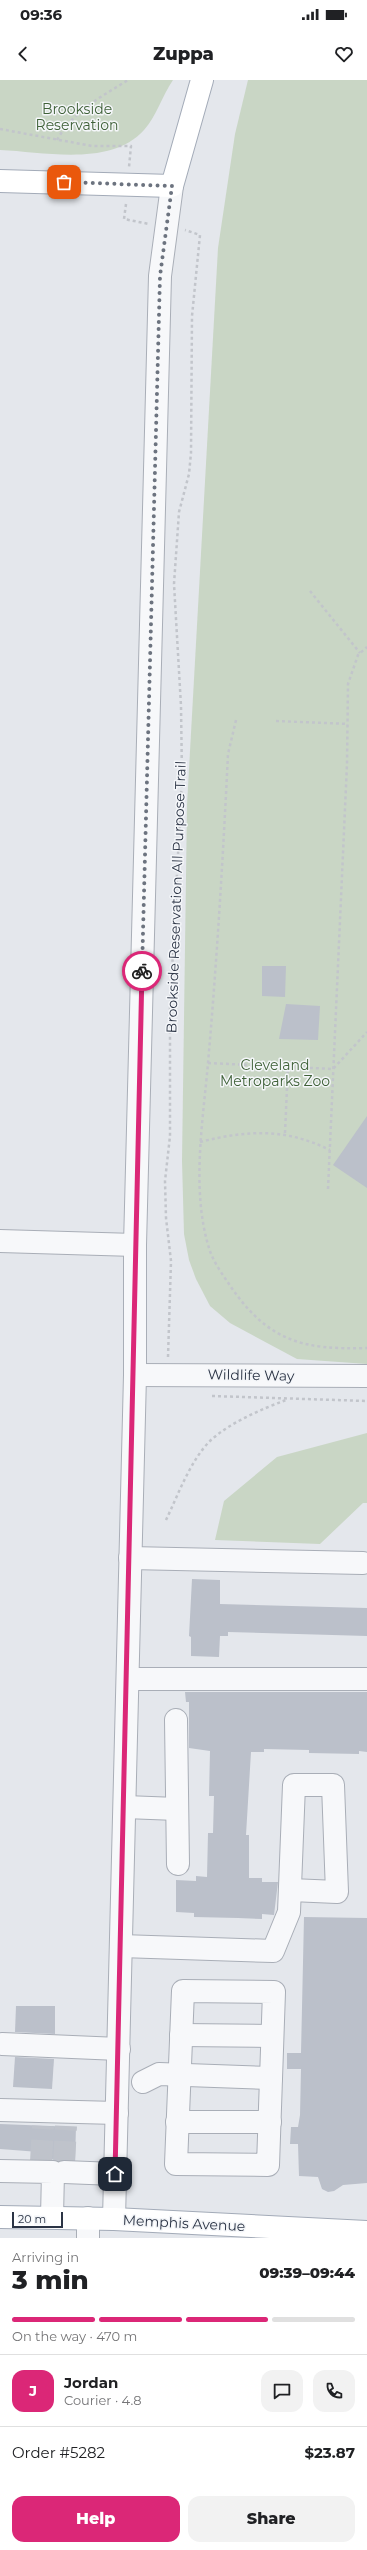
<!DOCTYPE html>
<meta charset="utf-8">
<style>
body{margin:0;font-family:Montserrat,sans-serif;background:#f2f2f2;color:#202124;height:100vh;display:flex;flex-direction:column;font-size:15px;white-space:nowrap}
*{box-sizing:border-box;margin:0}
p{font-size:13px;color:#757577}
.icon{flex:none;width:22px;height:22px;fill:none;stroke:currentColor;stroke-width:2;stroke-linecap:round;stroke-linejoin:round}
.map{position:relative;height:2158px;overflow:hidden}
.drawer{display:flex;flex-direction:column;background:#fff;flex:1}
.drawer>*{flex:none}
.scale{position:absolute;left:12px;bottom:10px;width:51px;box-sizing:border-box;padding-left:4px;border:2px solid #2b3445;border-top:0;font-size:11px;line-height:14px;white-space:nowrap;color:#2b3445;-webkit-text-stroke:3px #f4f6f9;paint-order:stroke}
.pin{position:absolute;display:grid;place-items:center;width:34px;height:34px;color:#fff;margin:-17px;border-radius:8px;box-shadow:0 2px 6px #0006}
.courier{position:absolute;display:grid;place-items:center;width:40px;height:40px;margin:-20px;border:3px solid #db2777;border-radius:50%;background:#fff;color:#222;box-shadow:0 1px 5px #0007}
.head em{font-style:normal;font-weight:800}
.head div{display:flex;flex-direction:column-reverse}
.head{display:flex;align-items:center;justify-content:space-between;height:68px;padding:0 12px}
h1{font-size:26px;font-weight:800;line-height:30px}
.bar{display:grid;grid-template-columns:repeat(4,1fr);gap:6px 4px;align-content:center;height:48px;padding:0 12px}
.bar i{height:5px;border-radius:3px;background:#e0e0e0}
.bar .selected{background:#db2777}
.bar p{grid-column:span 4}
.line{display:flex;align-items:center;gap:10px;padding:0 12px;border-top:1px solid #e0e0e0}
.line div{flex:1}
.round{display:grid;place-items:center;flex:none;width:42px;height:42px;border-radius:12px;background:#f2f2f2}
.primary-button{display:flex;gap:8px;margin-top:auto;padding:8px 12px}
.primary-button a{flex:1;height:46px;border-radius:12px;background:#db2777;color:#fff;font-size:16px;font-weight:800;line-height:46px;text-align:center}
.primary-button a+a{background:#f2f2f2;color:#202124}
.status{display:flex;justify-content:space-between;align-items:center;height:28px;padding:0 20px;background:#fff;direction:ltr}
.status svg{height:11px;fill:currentColor}
header{display:flex;justify-content:space-between;align-items:center;height:52px;padding:0 12px;background:#fff;font-size:18px;font-weight:800}
.map>svg:first-child{display:block}
.green{fill:#c9d6c5}
.building{fill:#bbc0ca}
.lines{fill:none;stroke-linecap:round;stroke-linejoin:round}
.minor-tunnel{stroke:#bfc3cb;stroke-width:22;stroke-dasharray:22 11;stroke-linecap:butt}
.minor-casing{stroke:#a9aeb7;stroke-width:24}
.major-casing{stroke:#a3abb8;stroke-width:24}
.path{stroke:#c2c5cb;stroke-width:2.5;stroke-dasharray:3 3;stroke-linecap:butt}
.minor{stroke:#f7f8fa;stroke-width:22}
.major{stroke:#fff;stroke-width:22}
.done{stroke:#6c737f;stroke-width:4;stroke-dasharray:0 7.2}
.route{stroke:#db2777;stroke-width:5}
.labels{text-anchor:middle;dominant-baseline:central;stroke-width:3;stroke-linejoin:round;paint-order:stroke}
.park-label{font-size:14px;fill:#3f6138;stroke:#f4f6f9}
.street-label{font-size:14px;fill:#2b3445;stroke:#f4f6f9}
</style>
<div class="status"><b>09:36</b><svg viewBox="0 0 49 12"><path d="M0 12V9h3v3zM5 12V6h3v6zM10 12V3h3v9zM15 12V0h3v12zM26 1h20v11H26zM47 4h2v5h-2z"/></svg></div>
<header><svg class="icon" aria-label="back" viewBox="0 0 24 24"><path d="M15 5l-7 7 7 7"/></svg>Zuppa<svg class="icon" aria-label="heart" viewBox="0 0 24 24"><path d="M12 20l-8-8c-3-5 5-10 8-4 3-6 11-1 8 4z"/></svg></header>
<div class="map">
<svg width="367" height="2158" viewBox="0 0 367 2158">
<rect width="100%" height="100%" fill="#e4e7ec"/>
<!-- green -->
<g class="green">
<path d="M 0,0 L 173,0 C 162,16 156,37 144,50 C 111,87 45,72 0,70 Z"/>
<polygon points="248,0 367,0 367,1284 297,1279 230,1243 210,1226 196,1199 189,1180 184,1154 182,1081 187,725 218,168 235,54"/>
<polygon points="367,1353 367,1423 363,1423 320,1464 215,1460 224,1421 277,1377"/>
</g>
<!-- building -->
<g class="building">
<polygon points="262,886 286,886 285,917 262,916"/>
<polygon points="286,924 320,926 318,960 279,959"/>
<polygon points="367,1036 367,1108 333,1085"/>
<polygon points="192,1499 220,1500 220,1524 367,1528 367,1556 228,1552 228,1556 220,1556 219,1577 191,1576 191,1557 189,1556"/>
<polygon points="185,1612 367,1612 367,1672 359,1671 359,1674 309,1673 309,1670 264,1669 264,1672 251,1672 246,1755 249,1755 249,1798 262,1798 262,1802 278,1802 274,1835 262,1834 262,1839 238,1838 194,1837 194,1833 176,1832 176,1800 196,1801 196,1796 207,1797 208,1753 213,1753 214,1716 209,1716 210,1671 189,1668 189,1622 186,1622"/>
<polygon points="304,1837 367,1838 367,2103 343,2105 334,2111 328,2112 322,2109 318,2097 299,2096 298,2064 290,2064 291,2047 298,2047 300,2035 301,1989 287,1989 287,1973 301,1973"/>
<polygon points="16,1926 55,1926 55,1954 15,1952"/>
<polygon points="15,1977 54,1979 52,2009 13,2007"/>
<polygon points="0,2044 76,2047 75,2080 39,2079 39,2072 0,2069"/>
</g>
<g class="lines">
<!-- minor-tunnel -->
<g class="minor-tunnel">
<polyline points="41,2082 43,2046"/>
<polyline points="64,2083 66,2046"/>
</g>
<defs>
<g id="minor">
<polyline points="0,1161 135,1165"/>
<polyline points="135,1295 367,1296"/>
<polyline points="130,1478 363,1483"/>
<polyline points="128,1599 367,1599"/>
<polyline points="176,1640 178,1784"/>
<polyline points="125,1727 177,1729"/>
<polyline points="121,1866 273,1871 289,1832 294,1705 333,1705 337,1812 291,1810"/>
<polygon points="183,1911 274,1912 268,2085 176,2084"/>
<polyline points="181,1955 272,1956"/>
<polyline points="2,1964 119,1969"/>
<polyline points="143,2002 159,1994 271,1998"/>
<polyline points="0,2030 117,2033"/>
<polyline points="177,2042 270,2042"/>
<polyline points="0,2091 53,2092 52,2137"/>
<polyline points="64,2092 115,2094"/>
<polyline points="114,2139 135,1295 135,1165 160,196 172,106"/>
<polyline points="88,2158 88,2138"/>
</g>
<g id="major">
<polyline points="0,101 172,106 202,0"/>
<polyline points="0,2137 114,2139 367,2152"/>
</g>
</defs>
<!-- minor casing -->
<use href="#minor" class="minor-casing"/>
<!-- major casing -->
<use href="#major" class="major-casing"/>
<!-- path -->
<g class="path">
<polyline points="0,49 92,66 131,66 129,87"/>
<path d="M 57,60 C 73,31 101,17 128,0"/>
<polyline points="126,124 124,139 149,144"/>
<polyline points="310,511 360,573"/>
<path d="M 236,640 L 228,674 C 223,777 217,880 208,983 C 203,1041 191,1110 209,1168 C 213,1182 223,1195 231,1207 C 269,1262 304,1270 367,1268"/>
<polyline points="276,641 348,644"/>
<polyline points="208,983 333,989 367,952"/>
<polyline points="285,1053 288,986"/>
<path d="M 200,1062 C 248,1050 285,1048 330,1070"/>
<polyline points="328,1109 347,684 348,604 358,575 367,567"/>
<polyline points="168,1277 171,1181 166,1138 165,1101 170,1056 170,929 182,697 181,626 174,504 179,432 189,394 191,373 192,236 200,155 185,150"/>
<polyline points="212,1316 367,1321"/>
<path d="M 166,1440 C 178,1415 191,1379 211,1360 C 231,1342 262,1329 286,1320"/>
</g>
<!-- minor -->
<use href="#minor" class="minor"/>
<!-- major -->
<use href="#major" class="major"/>
</g>
<g class="lines">
<!-- done -->
<polyline class="done" points="64,102 172,106 160,196 142,891"/>
<!-- route -->
<polyline class="route" points="115,2094 142,891"/>
</g>
<g class="labels">
<!-- park labels -->
<g class="park-label">
<text x="77" y="29">Brookside<tspan x="77" dy="16">Reservation</tspan></text>
<text x="275" y="985">Cleveland<tspan x="275" dy="16">Metroparks Zoo</tspan></text>
</g>
<!-- street labels -->
<g class="street-label">
<text transform="translate(176 817) rotate(-88)">Brookside Reservation All Purpose Trail</text>
<text transform="translate(251 1295) rotate(1)">Wildlife Way</text>
<text transform="translate(184 2143) rotate(3)">Memphis Avenue</text>
</g>
</g>
</svg>
<div class="scale">20 m</div>
<div class="pin" style="left:64px;top:102px;background:#ea580c"><svg class="icon" aria-label="bag" viewBox="0 0 24 24"><path d="M5 8h14l-1 12H6zM9 8a3 3 0 0 1 6 0"/></svg></div>
<div class="pin" style="left:115px;top:2094px;background:#1f2937"><svg class="icon" aria-label="home" viewBox="0 0 24 24"><path d="M3 11l9-7 9 7M6 9v11h12V9"/></svg></div>
<div class="courier" style="left:142px;top:891px"><svg class="icon" aria-label="bike" viewBox="0 0 24 24"><circle cx="6" cy="16" r="4"/><circle cx="18" cy="16" r="4"/><path d="M6 16l4-8h5l3 8M10 8l3 8H6M13 5h3"/></svg></div>
</div>
<section class="drawer">
<div class="head"><div><h1>3 min</h1><p>Arriving in</p></div><em>09:39–09:44</em></div>
<div class="bar"><i class="selected"></i><i class="selected"></i><i class="selected"></i><i></i><p>On the way · 470 m</p></div>
<div class="line" style="height:72px"><b class="round" style="background:#db2777;color:#fff">J</b><div><b>Jordan</b><p>Courier · 4.8</p></div><a class="round"><svg class="icon" aria-label="chat" viewBox="0 0 24 24"><path d="M4 5h16v11H9l-5 4z"/></svg></a><a class="round"><svg class="icon" aria-label="phone" viewBox="0 0 24 24"><path d="M5 4h4l2 5-3 2q2 4 5 5l2-3 5 2v4C11 20 4 13 5 4z"/></svg></a></div>
<div class="line" style="height:52px"><div>Order #5282</div><b>$23.87</b></div>
<div class="primary-button"><a>Help</a><a>Share</a></div>
</section>
